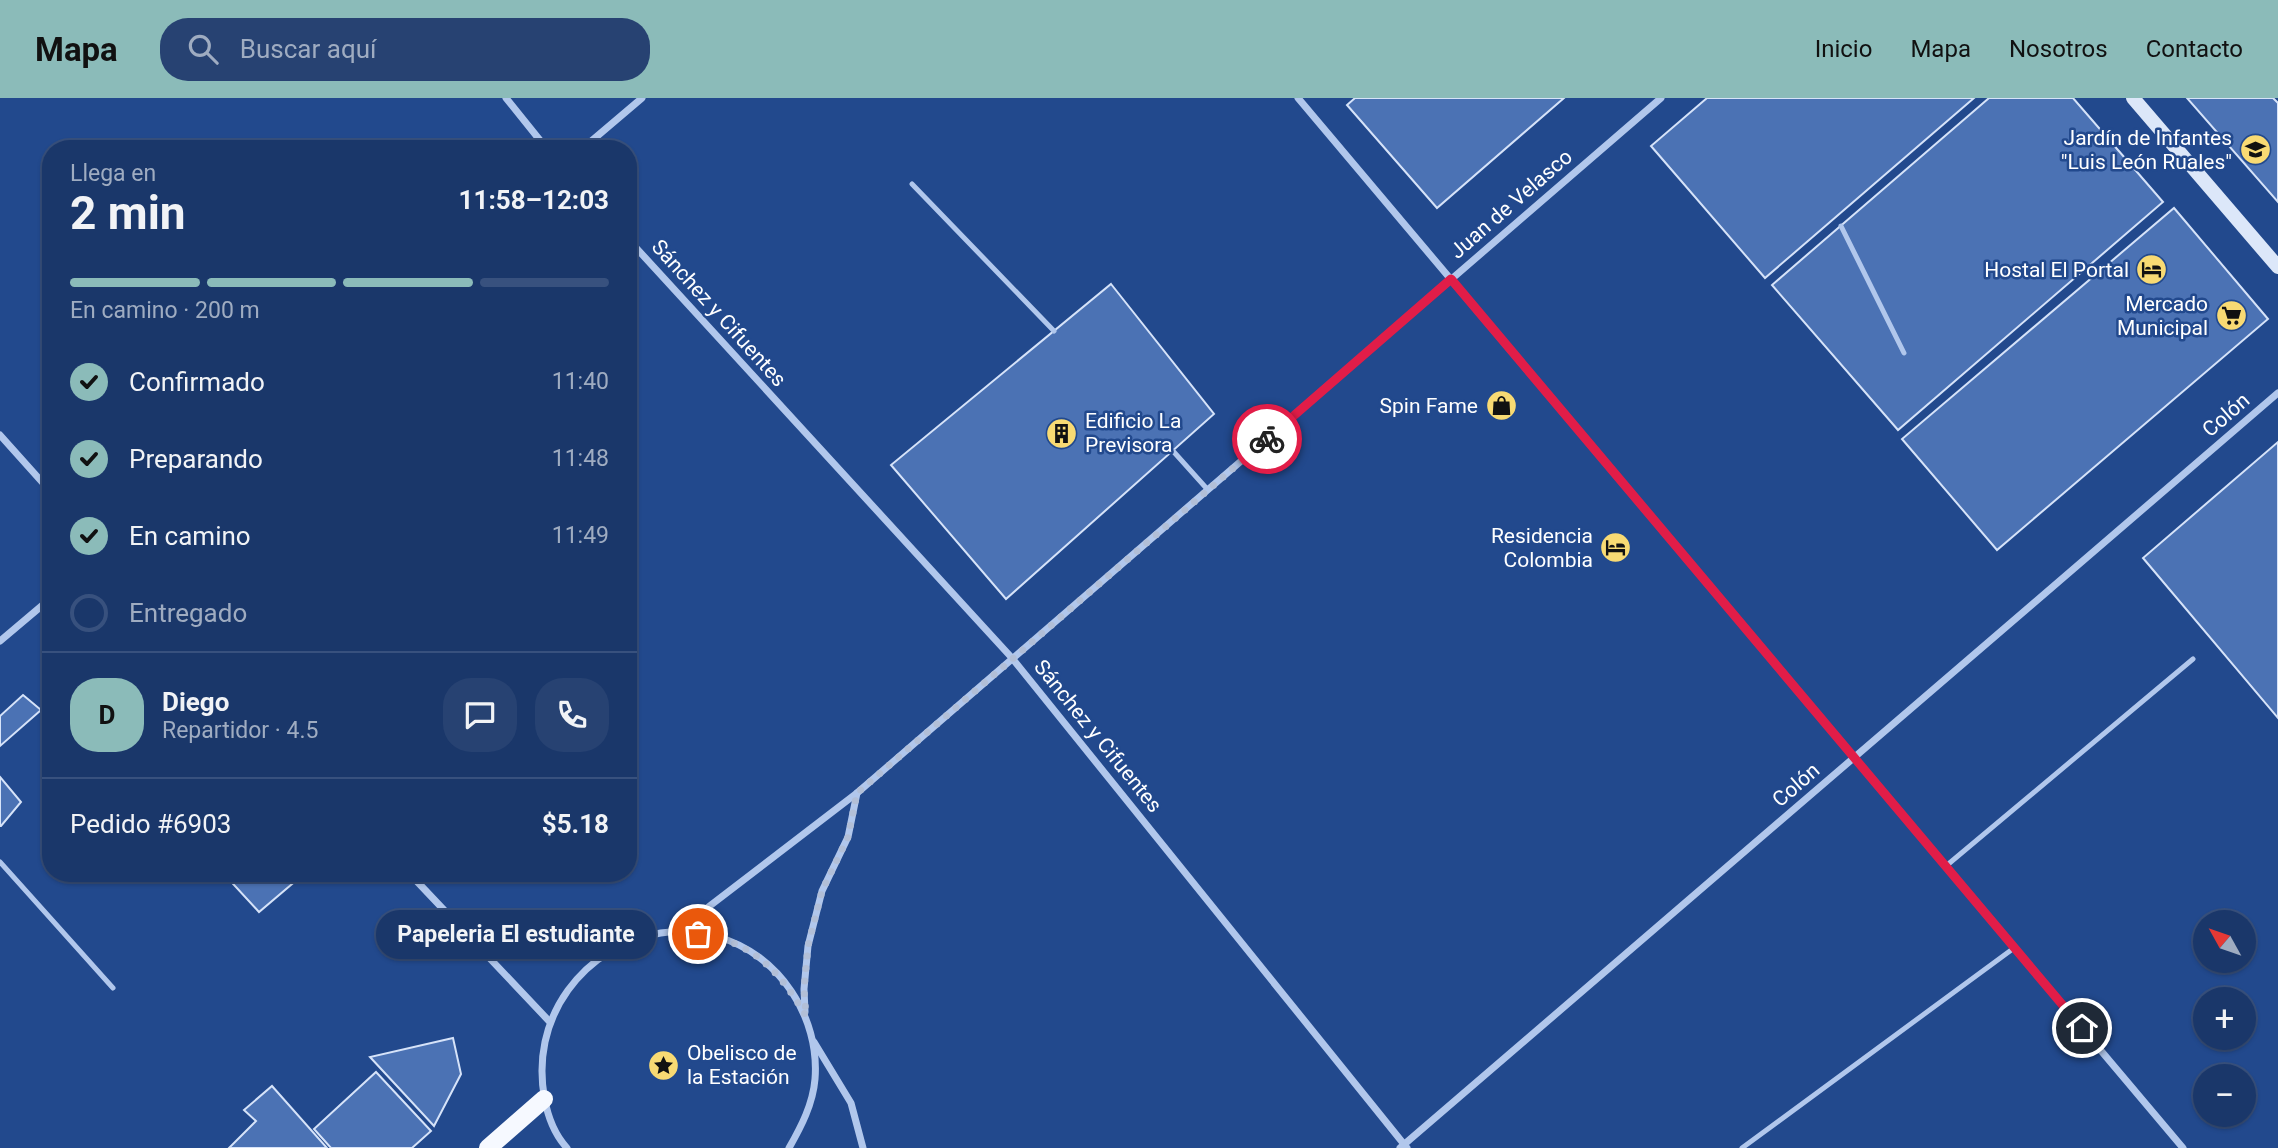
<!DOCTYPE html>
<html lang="es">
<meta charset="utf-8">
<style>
body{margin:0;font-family:Roboto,sans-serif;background:#274272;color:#f1f3f6;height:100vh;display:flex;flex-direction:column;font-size:26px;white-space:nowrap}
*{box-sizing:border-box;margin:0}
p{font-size:23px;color:#9facc1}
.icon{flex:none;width:38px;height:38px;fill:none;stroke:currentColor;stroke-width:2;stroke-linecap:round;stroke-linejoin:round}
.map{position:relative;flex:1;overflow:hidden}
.details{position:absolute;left:42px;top:42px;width:595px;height:742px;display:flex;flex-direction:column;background:#1a376a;border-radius:28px;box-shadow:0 2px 5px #0004,0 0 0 2px #38517e}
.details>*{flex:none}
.needle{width:46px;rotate:310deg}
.buttons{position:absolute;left:2193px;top:812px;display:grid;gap:14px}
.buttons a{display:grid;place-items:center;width:63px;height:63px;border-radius:50%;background:#1a376a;box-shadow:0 2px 5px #0004,0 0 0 2px #38517e;font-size:35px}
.pin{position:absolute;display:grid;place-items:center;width:60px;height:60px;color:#fff;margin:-30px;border:4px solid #fff;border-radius:50%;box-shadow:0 2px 7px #0007}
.courier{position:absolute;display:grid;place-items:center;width:70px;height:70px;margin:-35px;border:5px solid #e11d48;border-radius:50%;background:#fff;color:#222;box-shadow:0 2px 9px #0007}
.bubble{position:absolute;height:49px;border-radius:24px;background:#1a376a;box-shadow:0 2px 5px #0004,0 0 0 2px #38517e;font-size:23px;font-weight:700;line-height:49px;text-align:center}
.overview em{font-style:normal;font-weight:700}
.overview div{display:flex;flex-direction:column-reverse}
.overview{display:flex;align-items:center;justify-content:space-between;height:119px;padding:0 28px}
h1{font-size:46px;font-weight:700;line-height:52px}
.bar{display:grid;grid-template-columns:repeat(4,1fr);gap:10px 7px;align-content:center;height:84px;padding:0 28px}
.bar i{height:9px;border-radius:5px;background:#38517e}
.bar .active{background:#8bbbb9}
.bar p{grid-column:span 4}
.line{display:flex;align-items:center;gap:18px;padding:0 28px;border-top:2px solid #38517e}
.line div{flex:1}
.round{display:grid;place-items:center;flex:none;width:74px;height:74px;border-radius:28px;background:#274272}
ol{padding:0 28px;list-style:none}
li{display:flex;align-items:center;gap:21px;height:77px}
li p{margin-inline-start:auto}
li .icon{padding:7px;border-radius:50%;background:#8bbbb9;color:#111;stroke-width:4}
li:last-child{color:#9facc1}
li i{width:38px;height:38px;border:4px solid #38517e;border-radius:50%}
header{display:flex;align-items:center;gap:42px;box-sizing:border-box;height:98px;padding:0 35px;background:#8bbbb9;color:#111}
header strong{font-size:33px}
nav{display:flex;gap:38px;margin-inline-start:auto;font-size:24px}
.search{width:490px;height:63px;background:#274272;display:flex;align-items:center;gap:18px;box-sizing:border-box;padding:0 24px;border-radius:28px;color:#9facc1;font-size:26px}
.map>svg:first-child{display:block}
.building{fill:#4b72b4;stroke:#d6e3f9;stroke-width:2}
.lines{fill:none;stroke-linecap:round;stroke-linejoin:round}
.lane{stroke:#b1c7ec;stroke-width:5}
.street{stroke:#b1c7ec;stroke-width:7}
.secondary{stroke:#dce7f9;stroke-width:14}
.primary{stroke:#f6f9ff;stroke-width:18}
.done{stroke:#b2bfd7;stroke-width:7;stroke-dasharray:0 12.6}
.route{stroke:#e11d48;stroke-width:9}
.labels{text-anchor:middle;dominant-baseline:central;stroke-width:5;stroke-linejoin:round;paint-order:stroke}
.poi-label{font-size:21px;fill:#fff;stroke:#22498d;text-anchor:end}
.street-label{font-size:21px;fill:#fff;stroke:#22498d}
</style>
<header>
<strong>Mapa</strong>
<div class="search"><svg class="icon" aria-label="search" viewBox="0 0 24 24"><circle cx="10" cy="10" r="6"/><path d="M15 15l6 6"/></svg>Buscar aquí</div>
<nav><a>Inicio</a><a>Mapa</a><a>Nosotros</a><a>Contacto</a></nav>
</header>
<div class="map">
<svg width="2278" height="1050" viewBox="0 0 2278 1050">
<rect width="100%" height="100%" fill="#22498d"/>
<!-- building -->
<g class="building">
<polygon points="1355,0 1564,0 1437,110 1347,7"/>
<polygon points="1707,0 1974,0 1765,180 1651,48"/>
<polygon points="1989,0 2073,0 2163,104 1898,332 1772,187"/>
<polygon points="2187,0 2273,0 2278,5 2278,104"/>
<polygon points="2174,110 2268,221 1997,452 1902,341"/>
<polygon points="1111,186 1214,316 1006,501 891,367"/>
<polygon points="2278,344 2278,620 2143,460"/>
<polygon points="23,597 41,612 0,648 0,618"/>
<polygon points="0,679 21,704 1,728 0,728"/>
<polygon points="223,775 305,775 259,814"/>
<polygon points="453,940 461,976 434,1028 370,959"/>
<polygon points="376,974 431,1033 412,1050 331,1050 314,1031"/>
<polygon points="272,988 327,1050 229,1050 256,1023 244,1012"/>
</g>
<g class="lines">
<!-- lane -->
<g class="lane">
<polyline points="912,86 1054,233"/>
<polyline points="1841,128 1904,255"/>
<polyline points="1173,353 1208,392"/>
<polyline points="0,764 113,890"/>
<polyline points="1946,768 2193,561"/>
<polyline points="1742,1050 2014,850"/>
</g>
<!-- street -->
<g class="street">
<polyline points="506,0 547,51"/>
<polyline points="1298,0 2183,1050"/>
<polyline points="582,51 642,0"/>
<polyline points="628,141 1012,560 1407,1050"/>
<polyline points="0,337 51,394"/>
<polyline points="0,543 51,500"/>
<polyline points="409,775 549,923"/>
<polyline points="677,833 857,695 1661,0"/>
<polyline points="805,914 804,891 808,848 822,793 848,739 857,695"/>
<polyline points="814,944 851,1005 863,1050"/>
<path d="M 567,1050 C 543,1024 538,977 545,944 C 561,868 641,816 718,839 C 779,856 820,919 815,981 C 813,1006 801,1029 789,1050"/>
<polyline points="1400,1050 2278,295"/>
</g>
<!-- secondary -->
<polyline class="secondary" points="2133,0 2278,169"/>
<!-- primary -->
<polyline class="primary" points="488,1050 544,1001"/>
</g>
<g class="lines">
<!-- done -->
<path class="done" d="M 698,836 C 753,843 779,873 806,918 L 804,891 L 808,848 L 822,793 L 848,739 L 857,695 L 1267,341"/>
<!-- route -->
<polyline class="route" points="1267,341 1451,181 2082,930"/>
</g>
<!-- icons -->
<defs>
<symbol id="school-disc" viewBox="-11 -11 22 22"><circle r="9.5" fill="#f8da73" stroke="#22498d"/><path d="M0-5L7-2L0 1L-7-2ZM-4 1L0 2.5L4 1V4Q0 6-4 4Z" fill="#111"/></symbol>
<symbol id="hotel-disc" viewBox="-11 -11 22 22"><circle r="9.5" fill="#f8da73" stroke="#22498d"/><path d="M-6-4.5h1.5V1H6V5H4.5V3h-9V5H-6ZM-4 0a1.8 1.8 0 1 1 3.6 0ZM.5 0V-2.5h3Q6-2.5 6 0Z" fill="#111"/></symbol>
<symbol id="supermarket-disc" viewBox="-11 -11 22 22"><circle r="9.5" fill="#f8da73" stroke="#22498d"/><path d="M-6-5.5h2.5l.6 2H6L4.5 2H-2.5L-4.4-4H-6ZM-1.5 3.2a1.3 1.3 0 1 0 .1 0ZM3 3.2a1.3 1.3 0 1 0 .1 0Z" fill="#111"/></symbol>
<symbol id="shop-disc" viewBox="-11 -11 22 22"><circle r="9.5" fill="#f8da73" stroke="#22498d"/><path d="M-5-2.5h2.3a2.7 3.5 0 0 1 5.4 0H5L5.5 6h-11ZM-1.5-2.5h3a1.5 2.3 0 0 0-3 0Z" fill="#111"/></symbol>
<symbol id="building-disc" viewBox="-11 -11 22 22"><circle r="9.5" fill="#f8da73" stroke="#22498d"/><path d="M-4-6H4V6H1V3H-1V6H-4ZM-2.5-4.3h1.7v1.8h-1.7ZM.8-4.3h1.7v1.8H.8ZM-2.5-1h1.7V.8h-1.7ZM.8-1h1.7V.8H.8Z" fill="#111"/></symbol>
<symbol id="sight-disc" viewBox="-11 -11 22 22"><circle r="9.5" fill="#f8da73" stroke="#22498d"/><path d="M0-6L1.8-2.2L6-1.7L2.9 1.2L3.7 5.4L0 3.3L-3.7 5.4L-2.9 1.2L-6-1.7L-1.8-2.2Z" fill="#111"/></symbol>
</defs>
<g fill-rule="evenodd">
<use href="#school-disc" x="2238" y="34" width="35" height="35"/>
<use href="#hotel-disc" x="2134" y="154" width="35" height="35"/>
<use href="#supermarket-disc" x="2214" y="200" width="35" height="35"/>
<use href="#shop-disc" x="1484" y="290" width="35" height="35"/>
<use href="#building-disc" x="1044" y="318" width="35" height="35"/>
<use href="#hotel-disc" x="1598" y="432" width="35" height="35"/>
<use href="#sight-disc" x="646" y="950" width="35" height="35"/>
</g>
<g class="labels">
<!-- poi labels -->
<g class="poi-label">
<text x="2232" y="40">Jardín de Infantes<tspan x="2232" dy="24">"Luis León Ruales"</tspan></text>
<text x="2129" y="172">Hostal El Portal</text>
<text x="2208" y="206">Mercado<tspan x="2208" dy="24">Municipal</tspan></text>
<text x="1478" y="308">Spin Fame</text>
<text x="1085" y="323" text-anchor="start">Edificio La<tspan x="1085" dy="24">Previsora</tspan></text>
<text x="1593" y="438">Residencia<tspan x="1593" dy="24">Colombia</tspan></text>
<text x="687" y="955" text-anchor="start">Obelisco de<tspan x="687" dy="24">la Estación</tspan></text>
</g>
<!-- street labels -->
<g class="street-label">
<text transform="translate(1511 106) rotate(-41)">Juan de Velasco</text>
<text transform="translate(719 215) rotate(48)">Sánchez y Cifuentes</text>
<text transform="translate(2226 317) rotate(-41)">Colón</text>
<text transform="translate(1098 638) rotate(51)">Sánchez y Cifuentes</text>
<text transform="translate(1796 687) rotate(-41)">Colón</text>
</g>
</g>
</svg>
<div class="buttons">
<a><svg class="needle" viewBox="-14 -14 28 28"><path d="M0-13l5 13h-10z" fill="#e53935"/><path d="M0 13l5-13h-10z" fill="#9facc1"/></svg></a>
<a>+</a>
<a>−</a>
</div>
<div class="pin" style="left:698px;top:836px;background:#ea580c"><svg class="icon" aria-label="bag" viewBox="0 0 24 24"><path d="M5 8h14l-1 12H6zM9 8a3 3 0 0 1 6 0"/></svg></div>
<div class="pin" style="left:2082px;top:930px;background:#1f2937"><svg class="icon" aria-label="home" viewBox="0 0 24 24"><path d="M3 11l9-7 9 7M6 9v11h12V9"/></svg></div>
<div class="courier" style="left:1267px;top:341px"><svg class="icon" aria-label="bike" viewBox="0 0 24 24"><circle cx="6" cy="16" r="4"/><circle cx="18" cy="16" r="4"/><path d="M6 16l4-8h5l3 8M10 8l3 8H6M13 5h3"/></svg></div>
<div class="bubble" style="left:376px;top:812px;width:280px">Papeleria El estudiante</div>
<section class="details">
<div class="overview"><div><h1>2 min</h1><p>Llega en</p></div><em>11:58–12:03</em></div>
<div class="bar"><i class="active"></i><i class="active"></i><i class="active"></i><i></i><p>En camino · 200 m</p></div>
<ol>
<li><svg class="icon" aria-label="check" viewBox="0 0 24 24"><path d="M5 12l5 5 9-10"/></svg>Confirmado<p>11:40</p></li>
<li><svg class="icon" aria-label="check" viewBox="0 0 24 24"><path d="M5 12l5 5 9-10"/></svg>Preparando<p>11:48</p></li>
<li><svg class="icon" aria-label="check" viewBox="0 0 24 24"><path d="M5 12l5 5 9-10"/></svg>En camino<p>11:49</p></li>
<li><i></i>Entregado</li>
</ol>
<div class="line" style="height:126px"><b class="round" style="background:#8bbbb9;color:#111">D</b><div><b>Diego</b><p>Repartidor · 4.5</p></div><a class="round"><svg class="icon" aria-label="chat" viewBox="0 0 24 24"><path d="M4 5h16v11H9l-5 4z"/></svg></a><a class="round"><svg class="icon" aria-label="phone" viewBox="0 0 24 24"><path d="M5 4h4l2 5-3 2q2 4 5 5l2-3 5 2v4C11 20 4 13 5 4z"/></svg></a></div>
<div class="line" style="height:91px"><div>Pedido #6903</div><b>$5.18</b></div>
</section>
</div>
